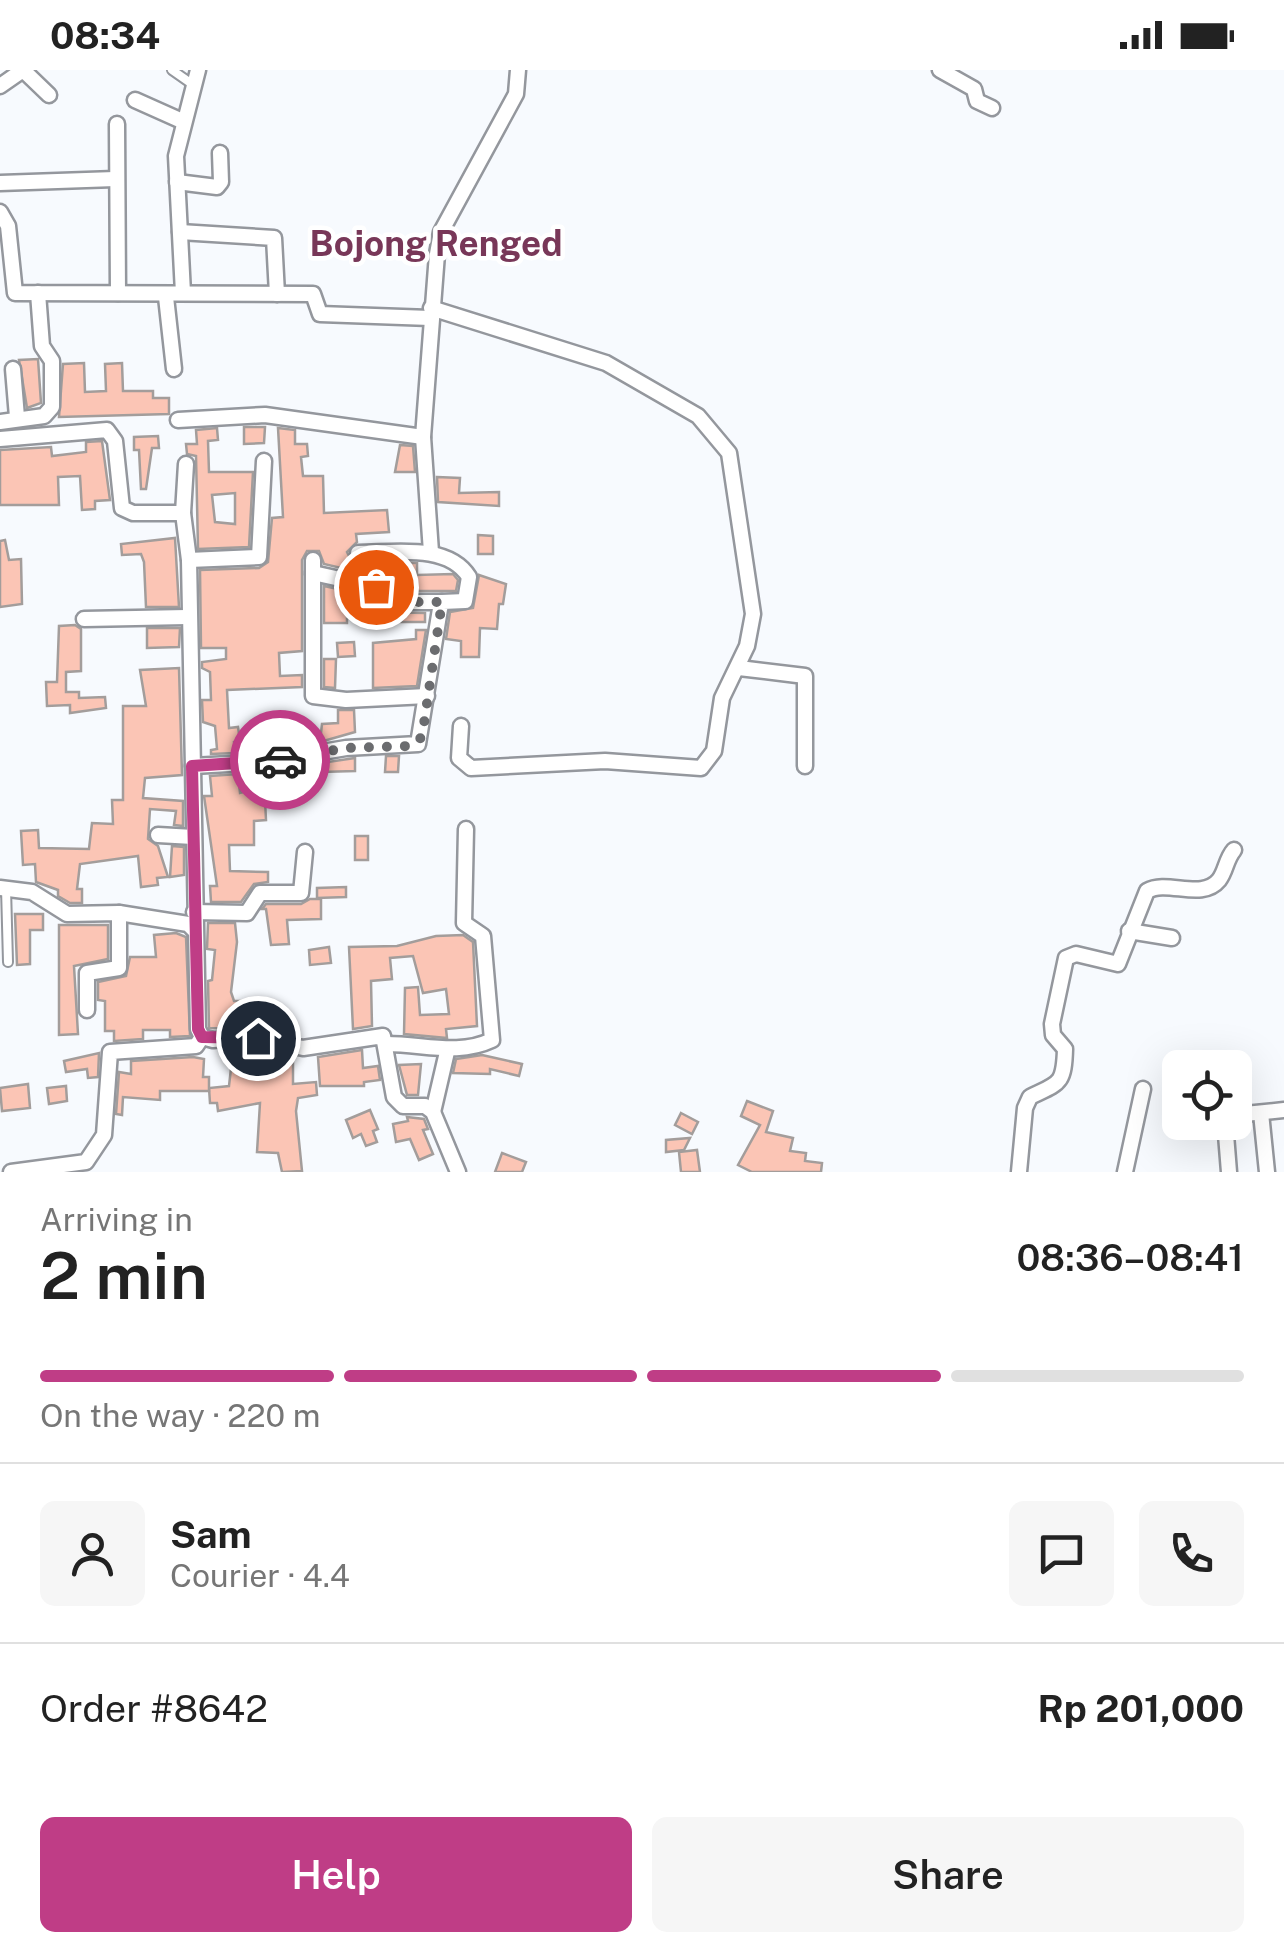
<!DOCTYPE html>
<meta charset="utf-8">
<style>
body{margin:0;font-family:"Public Sans",sans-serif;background:#f6f6f6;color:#222;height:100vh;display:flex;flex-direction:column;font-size:38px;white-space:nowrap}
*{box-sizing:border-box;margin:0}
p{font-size:32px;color:#767676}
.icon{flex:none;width:55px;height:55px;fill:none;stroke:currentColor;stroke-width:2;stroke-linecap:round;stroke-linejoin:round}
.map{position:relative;height:1102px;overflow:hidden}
.drawer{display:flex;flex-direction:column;background:#fff;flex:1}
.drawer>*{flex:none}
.buttons{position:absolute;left:1162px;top:980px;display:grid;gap:20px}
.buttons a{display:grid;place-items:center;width:90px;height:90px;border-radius:15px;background:#fff;box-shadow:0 10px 40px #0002;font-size:50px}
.pin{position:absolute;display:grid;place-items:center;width:85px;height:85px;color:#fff;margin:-42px;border:5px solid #fff;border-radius:50%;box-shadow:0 2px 10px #0007}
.courier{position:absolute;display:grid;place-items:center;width:100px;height:100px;margin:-50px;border:8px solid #bf3d86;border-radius:50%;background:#fff;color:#222;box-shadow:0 2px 12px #0007}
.head em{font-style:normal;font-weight:600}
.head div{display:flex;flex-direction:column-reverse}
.head{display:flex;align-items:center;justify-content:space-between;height:170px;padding:0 40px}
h1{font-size:65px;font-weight:600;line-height:75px}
.bar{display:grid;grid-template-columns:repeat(4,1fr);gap:15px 10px;align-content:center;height:120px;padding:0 40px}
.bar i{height:12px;border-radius:8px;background:#e0e0e0}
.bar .current{background:#bf3d86}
.bar p{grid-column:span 4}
.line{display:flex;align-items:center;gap:25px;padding:0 40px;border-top:2px solid #e0e0e0}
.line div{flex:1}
.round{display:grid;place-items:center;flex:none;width:105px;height:105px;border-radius:15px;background:#f6f6f6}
.button{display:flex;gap:20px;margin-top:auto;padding:20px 40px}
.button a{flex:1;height:115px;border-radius:15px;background:#bf3d86;color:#fff;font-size:40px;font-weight:600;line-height:115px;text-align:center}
.button a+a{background:#f6f6f6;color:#222}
.status{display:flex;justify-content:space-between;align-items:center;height:70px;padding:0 50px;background:#fff;direction:ltr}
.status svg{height:28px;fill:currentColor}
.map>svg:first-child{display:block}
.building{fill:#fbc5b5;stroke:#a39d9b;stroke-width:2.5;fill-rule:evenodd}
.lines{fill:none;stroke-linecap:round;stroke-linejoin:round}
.lane-casing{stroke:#94979d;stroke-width:12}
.street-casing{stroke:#94979d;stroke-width:19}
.lane{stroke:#fff;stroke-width:8}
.street{stroke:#fff;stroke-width:14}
.done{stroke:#6b6c6f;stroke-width:10;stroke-dasharray:0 18}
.route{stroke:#bf3d86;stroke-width:12}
.labels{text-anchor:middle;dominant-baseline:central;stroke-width:9;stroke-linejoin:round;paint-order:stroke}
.quarter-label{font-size:35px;font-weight:bold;fill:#783758;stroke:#fff}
</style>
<div class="status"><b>08:34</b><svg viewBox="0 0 49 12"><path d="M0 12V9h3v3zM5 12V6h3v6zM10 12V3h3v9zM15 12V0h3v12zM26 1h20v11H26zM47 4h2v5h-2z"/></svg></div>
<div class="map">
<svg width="1284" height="1102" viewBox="0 0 1284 1102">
<rect width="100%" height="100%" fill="#f7fafe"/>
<!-- building -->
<g class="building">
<polygon points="38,289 41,333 27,338 19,290"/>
<polygon points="84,293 85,322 106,321 105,294 122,293 123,321 153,321 153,328 169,328 169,344 59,347 63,294"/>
<polygon points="244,357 265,357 264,373 244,374"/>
<path d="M 217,358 L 218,370 L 208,371 L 209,402 L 253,402 L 249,477 L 198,479 L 196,386 L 187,384 L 186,374 L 197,374 L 196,360 ZM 235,423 L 235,454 L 215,452 L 212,425 Z"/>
<polygon points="278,358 295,360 295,374 307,374 308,386 301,387 303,406 323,406 324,443 387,440 389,462 356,464 357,472 347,482 352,492 417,493 417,505 453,504 458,510 456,521 392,521 380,507 324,494 319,481 307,481 302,490 302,581 279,583 280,606 302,605 302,617 227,620 229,658 238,657 240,671 234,672 235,683 211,684 211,680 217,679 215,656 203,652 202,630 211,630 210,602 202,598 202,592 226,589 226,578 201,578 200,500 259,498 268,492 272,448 283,447"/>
<polygon points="158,366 159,378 152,378 146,419 141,419 139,380 134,380 134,367"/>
<polygon points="102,371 110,430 95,431 95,439 82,440 80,406 58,407 59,435 0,435 0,380 51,377 52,386 86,382 86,372"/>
<polygon points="400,375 413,376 415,402 395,402"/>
<polygon points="437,407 460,408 459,423 499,422 499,436 438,432"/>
<polygon points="478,465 493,466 493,484 478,484"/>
<polygon points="175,468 179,537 146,537 144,492 141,484 122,485 121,474"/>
<polygon points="5,470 9,490 21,489 22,534 0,537 0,471"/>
<polygon points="479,505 506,514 503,534 499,534 497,559 480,558 479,587 461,587 461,571 446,569 450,542 473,538"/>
<polygon points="324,516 370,526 382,542 425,543 425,552 387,552 387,545 368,545 368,534 347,531 347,553 324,553"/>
<polygon points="75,555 81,559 81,601 66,602 66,622 79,622 79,628 105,627 106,638 70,643 70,635 47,636 46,612 57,612 59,556"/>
<polygon points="147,558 180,558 179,577 147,578"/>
<polygon points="416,560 426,560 417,616 373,618 373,573 416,569"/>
<polygon points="354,572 355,586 338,587 337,573"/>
<polygon points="324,589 336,589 335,618 324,617"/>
<polygon points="179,598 182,705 145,708 143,728 183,731 183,756 174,755 176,741 150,739 148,769 158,776 168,807 157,808 158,815 141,817 138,786 80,794 77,819 82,819 82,833 70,833 58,826 58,820 36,812 35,794 23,795 21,761 38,760 39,778 89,779 92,753 113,754 112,730 123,730 123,636 146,636 140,600"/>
<polygon points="338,640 354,640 355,662 320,672 322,654 338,653"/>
<polygon points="386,686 399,686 398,702 385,702"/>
<polygon points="355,688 355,701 321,702 321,693"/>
<polygon points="238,704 240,723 251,720 254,730 265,730 266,750 254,751 254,775 229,775 230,801 268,802 268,812 254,814 241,832 211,832 210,816 217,816 204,726 212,726 210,706"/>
<rect x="355" y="766" width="13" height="24"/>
<polygon points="172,776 184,777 184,805 170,807"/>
<polygon points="346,817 346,827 317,828 317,818"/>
<polygon points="310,829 321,829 321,849 287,850 289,874 271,875 266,839 262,839 266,834 301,834"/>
<polygon points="15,844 43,844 43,860 30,860 30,894 17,895"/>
<polygon points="208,853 235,853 237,872 231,922 234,931 255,931 255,943 272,944 271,960 209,958 208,911 212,910 215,880 207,879"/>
<polygon points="59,855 108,855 108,889 74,896 78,964 59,965"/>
<polygon points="176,863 186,867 190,966 170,967 170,960 143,960 143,969 114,971 114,961 105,961 105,931 98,930 98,912 126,906 130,887 156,887 154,865"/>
<polygon points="463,865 473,872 477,956 446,959 447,968 404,964 405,918 418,917 420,945 449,944 446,919 423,923 413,886 390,888 392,909 371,911 372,956 353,959 349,877 397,876 436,866"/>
<polygon points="329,877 331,893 310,895 309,880"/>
<polygon points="249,978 293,987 293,1014 316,1012 317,1025 298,1028 296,1041 302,1101 282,1102 278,1083 257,1082 260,1033 218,1041 217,1033 210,1033 209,1018 229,1016 233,981"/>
<polygon points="362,980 363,998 378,996 380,1010 364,1012 364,1016 320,1016 318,987"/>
<polygon points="99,983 98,1007 88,1008 87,999 66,1002 64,991"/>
<polygon points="482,985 522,994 519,1006 490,999 490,1004 453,1003 456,989"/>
<polygon points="193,987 204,989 203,1007 209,1007 209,1021 160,1021 160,1030 123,1027 122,1045 116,1044 119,1002 131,1004 131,991"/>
<polygon points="421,994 418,1025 407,1025 399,995"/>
<polygon points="28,1014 30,1038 2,1041 0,1018"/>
<polygon points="66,1016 67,1031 49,1034 47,1018"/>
<polygon points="747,1031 773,1041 766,1062 793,1068 790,1081 806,1083 805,1091 822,1093 821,1102 752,1102 738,1095 760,1055 741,1046"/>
<polygon points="370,1040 378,1059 373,1061 377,1072 366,1076 361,1064 353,1068 346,1050"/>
<polygon points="681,1043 698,1052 692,1064 675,1055"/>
<polygon points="407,1047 424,1049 428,1059 423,1060 433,1084 419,1090 410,1069 396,1072 393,1054 408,1051"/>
<polygon points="690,1068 684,1080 666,1082 666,1070"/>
<polygon points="697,1080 700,1102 681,1102 679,1082"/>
<polygon points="502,1083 526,1092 522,1102 495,1102"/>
</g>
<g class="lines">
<defs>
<g id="lane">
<polyline points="172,0 192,14"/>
<polyline points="6,818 8,892"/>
</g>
<g id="street">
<polyline points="940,0 974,19 977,31 992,38"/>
<polyline points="0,16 23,0 49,25"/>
<polyline points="135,30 182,51"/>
<polyline points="117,54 118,223"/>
<polyline points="177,112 217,117 221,112 220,83"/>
<polyline points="0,113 115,109"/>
<polyline points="0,142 8,156 15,223 313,224 320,244 430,248"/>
<polyline points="180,162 274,168 277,224"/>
<polyline points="183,223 176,86 198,0"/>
<polyline points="166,227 174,299"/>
<polyline points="431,238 606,293 698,346 729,383 753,544 747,576 722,628 714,681 701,698 605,691 471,698 459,688 461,656"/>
<polyline points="13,299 17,347"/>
<polyline points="178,350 265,345 423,367"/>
<polyline points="0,352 44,346 52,337 52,291 42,276 38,223"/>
<polyline points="0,369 107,360 115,371 122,438 133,443 183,443"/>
<polyline points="186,394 183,443 189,490 198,959 202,967 213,970 250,967 303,978 383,966 394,1027 403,1036 425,1036 433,1042 458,1102"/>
<polyline points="431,482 423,367 437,184 441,162 516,24 518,0"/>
<polyline points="189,490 259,487 264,391"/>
<polyline points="313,490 313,626 346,630 427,626"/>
<polyline points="313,503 376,517 386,532 442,532"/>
<polyline points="84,549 187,547"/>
<polyline points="739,598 805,606 805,696"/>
<path d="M 193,696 L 264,692 L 346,678 L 418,674 L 440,539 L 442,532 L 465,531 L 469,507 C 448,473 393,483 358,483"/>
<polyline points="158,765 193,767"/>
<polyline points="0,818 32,822 67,844 119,843 188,854 194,860"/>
<polyline points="194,842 247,843 260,823 301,823 305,782"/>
<polyline points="1129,861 1172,868"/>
<polyline points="87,940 87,903 119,898 119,843"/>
<path d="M 387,974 C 424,974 458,986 492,970 L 483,866 L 464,853 L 466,759"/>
<polyline points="433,1042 447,982"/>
<polyline points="1261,1043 1267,1102"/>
<polyline points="1235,1045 1284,1040"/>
<polyline points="1225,1052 1229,1102"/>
<polyline points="11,1102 86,1092 104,1065 110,982 196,976 202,967"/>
<path d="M 1019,1102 L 1025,1038 L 1030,1027 C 1059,1013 1064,1015 1065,979 L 1053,965 L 1052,954 L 1066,888 L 1076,884 L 1118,894 L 1147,821 C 1167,809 1202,831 1219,810 C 1226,801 1226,789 1234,780"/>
<polyline points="1125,1102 1143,1019"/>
</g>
</defs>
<!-- lane casing -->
<use href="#lane" class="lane-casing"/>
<!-- street casing -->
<use href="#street" class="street-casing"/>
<!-- lane -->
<use href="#lane" class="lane"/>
<!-- street -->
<use href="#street" class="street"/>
</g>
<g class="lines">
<!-- done -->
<polyline class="done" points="280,690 346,678 410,676 422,667 442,532 386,532 376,517"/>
<!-- route -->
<polyline class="route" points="258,968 202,967 198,959 192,696 280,690"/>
</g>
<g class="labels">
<!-- quarter labels -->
<g class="quarter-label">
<text x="436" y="173">Bojong Renged</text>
</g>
</g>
</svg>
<div class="buttons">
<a><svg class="icon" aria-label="locate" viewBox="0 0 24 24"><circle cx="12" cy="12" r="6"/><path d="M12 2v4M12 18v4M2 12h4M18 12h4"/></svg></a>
</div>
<div class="pin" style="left:376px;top:517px;background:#ea580c"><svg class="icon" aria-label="bag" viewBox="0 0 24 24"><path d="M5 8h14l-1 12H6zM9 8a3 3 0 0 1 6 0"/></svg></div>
<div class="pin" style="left:258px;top:968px;background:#1f2937"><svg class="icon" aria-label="home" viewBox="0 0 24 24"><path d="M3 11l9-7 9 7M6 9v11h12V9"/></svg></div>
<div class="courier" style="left:280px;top:690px"><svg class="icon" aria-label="car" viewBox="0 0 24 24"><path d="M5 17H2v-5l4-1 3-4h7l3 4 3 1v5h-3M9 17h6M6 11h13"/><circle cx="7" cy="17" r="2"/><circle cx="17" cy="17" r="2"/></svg></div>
</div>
<section class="drawer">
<div class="head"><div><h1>2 min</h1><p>Arriving in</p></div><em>08:36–08:41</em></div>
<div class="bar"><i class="current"></i><i class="current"></i><i class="current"></i><i></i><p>On the way · 220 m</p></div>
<div class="line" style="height:180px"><a class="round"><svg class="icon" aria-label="person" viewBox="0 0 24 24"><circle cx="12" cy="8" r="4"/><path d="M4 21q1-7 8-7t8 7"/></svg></a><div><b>Sam</b><p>Courier · 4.4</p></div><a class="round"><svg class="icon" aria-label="chat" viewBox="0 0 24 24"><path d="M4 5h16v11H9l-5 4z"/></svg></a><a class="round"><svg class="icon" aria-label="phone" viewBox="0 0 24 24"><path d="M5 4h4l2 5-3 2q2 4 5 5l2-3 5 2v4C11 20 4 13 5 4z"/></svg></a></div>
<div class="line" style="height:130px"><div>Order #8642</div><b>Rp 201,000</b></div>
<div class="button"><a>Help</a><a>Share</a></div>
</section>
